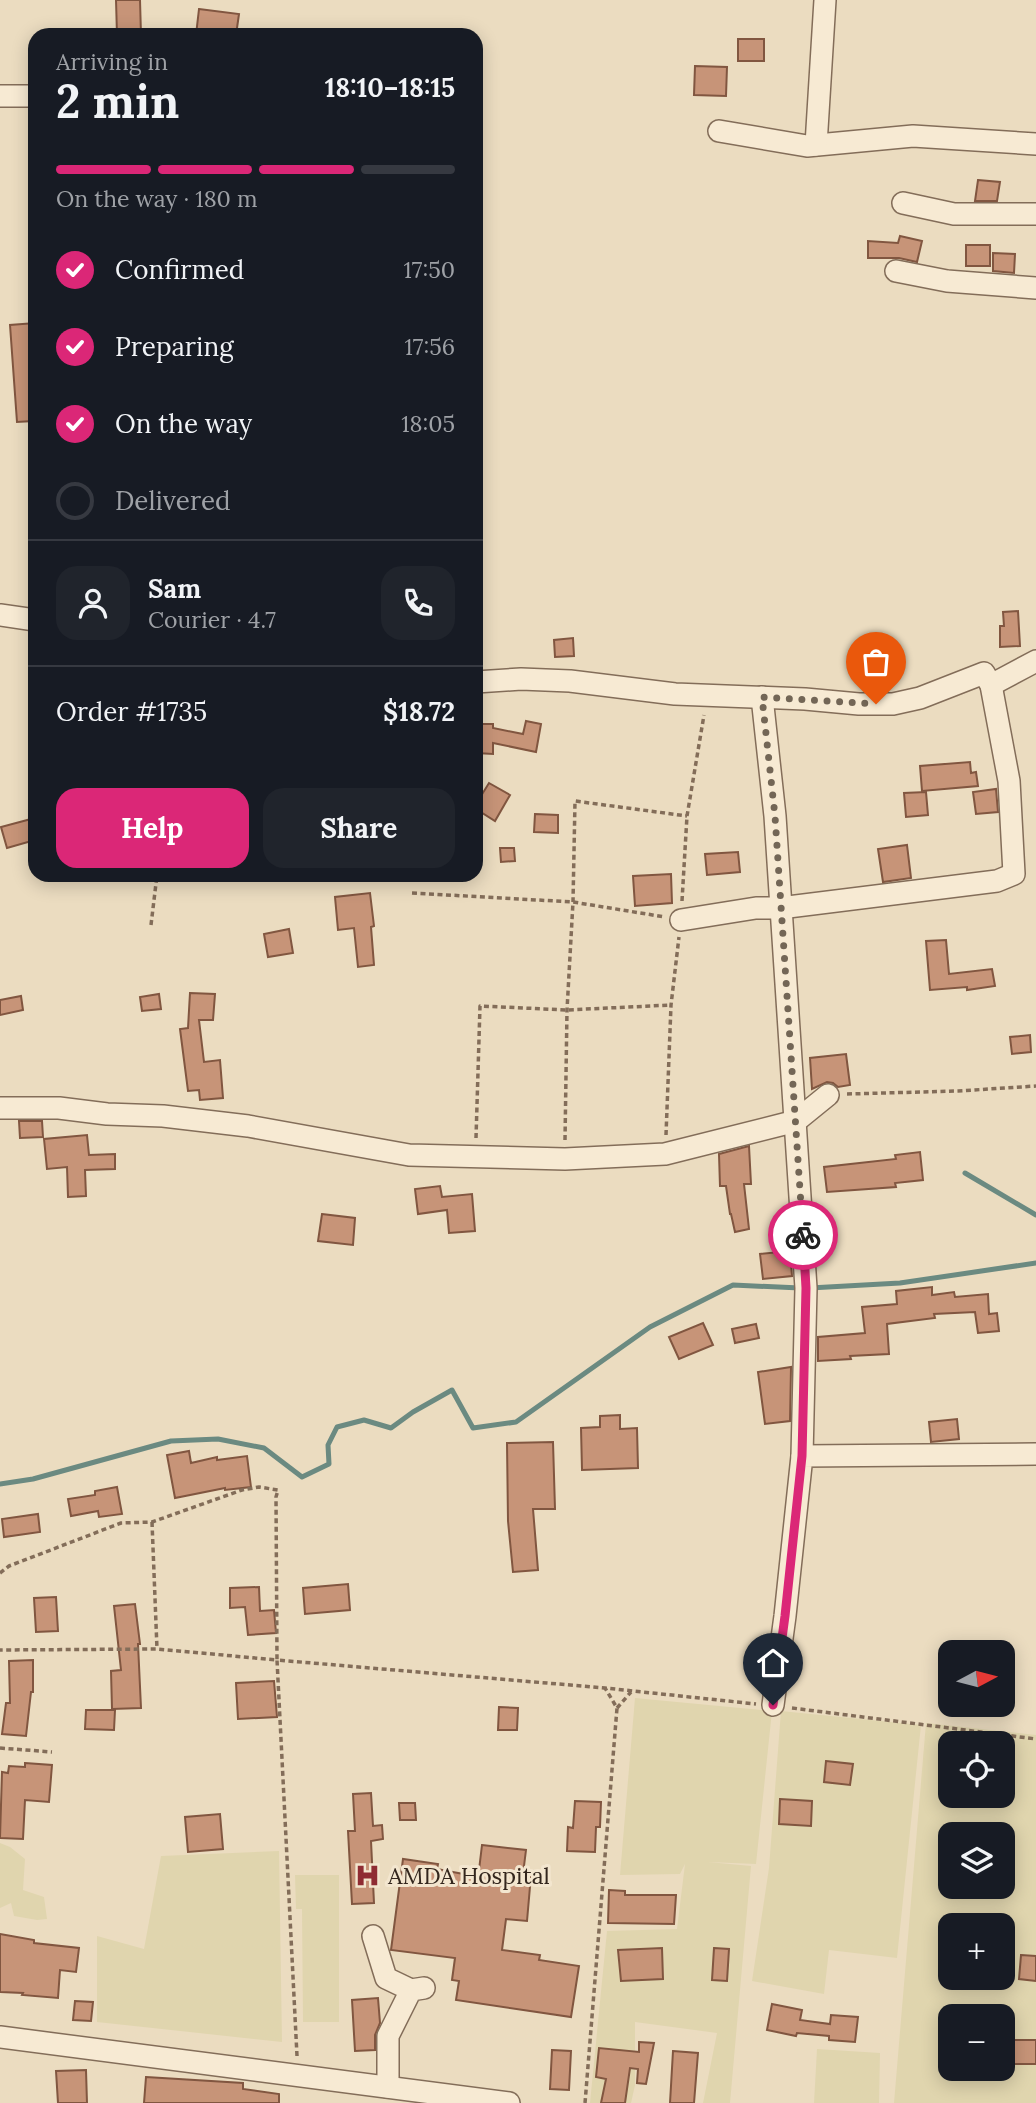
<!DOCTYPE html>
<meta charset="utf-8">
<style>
body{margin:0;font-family:Lora,serif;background:#20242c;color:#f1f3f6;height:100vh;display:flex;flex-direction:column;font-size:26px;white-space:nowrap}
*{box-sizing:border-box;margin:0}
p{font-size:23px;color:#9ea1a6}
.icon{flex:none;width:38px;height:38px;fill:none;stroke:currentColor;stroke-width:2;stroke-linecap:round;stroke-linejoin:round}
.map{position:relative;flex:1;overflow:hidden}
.side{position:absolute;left:28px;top:28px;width:455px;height:854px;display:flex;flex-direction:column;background:#171b24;border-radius:21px;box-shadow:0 4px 18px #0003}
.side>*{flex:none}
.needle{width:46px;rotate:83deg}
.buttons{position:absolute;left:938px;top:1640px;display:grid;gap:14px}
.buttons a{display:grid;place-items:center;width:77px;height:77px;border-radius:14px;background:#171b24;box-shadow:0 4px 18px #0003;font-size:35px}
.pin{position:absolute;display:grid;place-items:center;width:60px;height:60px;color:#fff;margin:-72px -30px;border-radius:50% 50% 50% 0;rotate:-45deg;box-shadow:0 0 7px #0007}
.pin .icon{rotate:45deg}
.courier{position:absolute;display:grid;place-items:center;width:70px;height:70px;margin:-35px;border:5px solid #db2777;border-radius:50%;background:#fff;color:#222;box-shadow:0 2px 9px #0007}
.head em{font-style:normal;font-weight:700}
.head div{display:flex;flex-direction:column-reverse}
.head{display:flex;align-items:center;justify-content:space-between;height:119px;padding:0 28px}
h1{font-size:46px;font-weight:700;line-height:52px}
.bar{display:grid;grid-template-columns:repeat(4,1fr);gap:10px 7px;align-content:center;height:84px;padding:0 28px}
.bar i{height:9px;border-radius:5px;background:#363941}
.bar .selected{background:#db2777}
.bar p{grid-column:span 4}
.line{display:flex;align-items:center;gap:18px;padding:0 28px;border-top:2px solid #363941}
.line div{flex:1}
.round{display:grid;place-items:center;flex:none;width:74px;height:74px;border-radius:21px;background:#20242c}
ol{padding:0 28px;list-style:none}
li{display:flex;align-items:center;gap:21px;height:77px}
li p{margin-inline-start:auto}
li .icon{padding:7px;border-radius:50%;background:#db2777;color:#fff;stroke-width:4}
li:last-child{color:#9ea1a6}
li i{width:38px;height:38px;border:4px solid #363941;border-radius:50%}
.button{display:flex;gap:14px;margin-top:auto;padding:14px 28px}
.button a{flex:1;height:80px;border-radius:21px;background:#db2777;color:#fff;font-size:28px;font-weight:700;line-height:80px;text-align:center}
.button a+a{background:#20242c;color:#f1f3f6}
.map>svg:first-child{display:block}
.farmland{fill:#e0d5ae;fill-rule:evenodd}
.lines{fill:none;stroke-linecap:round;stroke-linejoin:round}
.stream{stroke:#6b8a81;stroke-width:5}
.building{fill:#c79478;stroke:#815640;stroke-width:2}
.minor-casing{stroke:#836d59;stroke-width:24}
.path{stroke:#836d59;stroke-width:3.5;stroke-dasharray:5 3.5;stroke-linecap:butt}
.minor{stroke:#f7ead3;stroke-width:21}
.done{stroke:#736656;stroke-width:7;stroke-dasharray:0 12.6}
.route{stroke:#db2777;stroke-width:9}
.labels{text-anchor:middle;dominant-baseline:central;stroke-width:6;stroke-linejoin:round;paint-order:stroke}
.poi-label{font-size:23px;fill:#33261d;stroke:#f3e6cf;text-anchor:start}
</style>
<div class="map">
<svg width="1036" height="2103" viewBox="0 0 1036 2103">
<rect width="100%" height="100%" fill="#ebdcc0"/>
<!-- farmland -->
<g class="farmland">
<polygon points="635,1698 772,1711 756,1864 708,1862 751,1866 730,2103 703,2103 717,2033 635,2022 635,2085 631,2103 590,2103 607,1931 677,1929 685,1864 680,1874 620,1875"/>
<polygon points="781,1711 921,1725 897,1958 829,1950 824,1994 752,1981 769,1868"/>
<path d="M 926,1723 L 1036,1735 L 1036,2103 L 894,2103 ZM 950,1743 L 1003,1743 L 1003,1796 L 950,1796 ZM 950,1834 L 1003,1834 L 1003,1886 L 950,1886 ZM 950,1925 L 1003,1925 L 1003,1978 L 950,1978 ZM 950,2016 L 1003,2016 L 1003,2068 L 950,2068 Z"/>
<polygon points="0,1843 10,1847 25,1859 23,1890 44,1897 47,1919 37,1920 14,1916 11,1903 0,1908"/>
<polygon points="279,1851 282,2042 97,2022 97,1936 144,1949 161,1856"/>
<polygon points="295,1875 339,1875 339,2022 303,2022 302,1909 296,1909"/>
<polygon points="817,2049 880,2053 879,2103 814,2103"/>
</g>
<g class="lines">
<!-- stream -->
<g class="stream">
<polyline points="965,1173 1036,1215"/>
<polyline points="810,1288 900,1283 1036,1263"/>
<polyline points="0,1484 33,1479 171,1441 218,1439 264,1448 302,1477 329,1464 328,1445 337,1427 364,1420 391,1428 413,1412 452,1390 473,1428 516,1422 650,1327 733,1285 800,1288"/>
</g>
</g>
<!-- building -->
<g class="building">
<polygon points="116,0 140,0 141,35 117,35"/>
<polygon points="199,9 239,14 236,35 196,35"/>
<rect x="738" y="39" width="26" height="22"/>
<polygon points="695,66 727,67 726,96 694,95"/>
<polygon points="978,180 1000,182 997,201 975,201"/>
<polygon points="900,236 922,241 917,262 899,258 868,258 868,241 898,243"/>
<rect x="966" y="245" width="24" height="21"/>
<polygon points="993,253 1015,254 1014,273 993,271"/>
<polygon points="35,323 35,377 30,377 33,421 17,422 10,325"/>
<polygon points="1018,611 1020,646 1000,647 1000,626 1004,626 1003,612"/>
<polygon points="573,638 574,656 555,657 554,640"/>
<polygon points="526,721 541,724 536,752 493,743 493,754 476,753 476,724 493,724 493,728 523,734"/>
<polygon points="970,762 971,773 976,772 978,786 922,791 920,766"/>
<polygon points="489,783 510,795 495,821 476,809 476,804"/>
<polygon points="996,789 998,812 976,814 973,792"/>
<polygon points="926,792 928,815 906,817 904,793"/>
<polygon points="535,814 558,815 558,833 534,832"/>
<polygon points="31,819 35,831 35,840 7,848 1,827"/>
<polygon points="907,845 911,878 883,882 878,849"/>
<polygon points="500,848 514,848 515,861 501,862"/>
<polygon points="738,852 740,872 707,875 705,854"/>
<polygon points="671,874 672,903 635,906 633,876"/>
<polygon points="370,893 374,926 371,927 374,965 358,967 354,928 338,930 335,897"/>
<polygon points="289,929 293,953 268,957 264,934"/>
<polygon points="946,940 949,974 992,969 995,986 967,990 967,987 930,990 926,941"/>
<polygon points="190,993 215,994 213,1020 199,1020 204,1062 220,1060 223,1098 200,1100 199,1090 188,1091 180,1029 188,1028"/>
<polygon points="159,994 161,1009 142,1011 140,997"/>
<polygon points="21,996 23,1010 0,1015 0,1000"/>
<polygon points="1030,1035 1031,1052 1012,1054 1010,1037"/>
<polygon points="846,1054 850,1085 838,1087 833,1083 827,1082 812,1089 810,1058"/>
<polygon points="19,1121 42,1121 43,1137 20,1138"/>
<polygon points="87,1135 89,1155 115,1154 115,1169 85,1170 86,1196 68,1197 67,1167 47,1169 44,1139"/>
<polygon points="749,1146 751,1184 744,1184 749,1229 735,1232 731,1214 730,1214 726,1186 720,1186 719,1154"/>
<polygon points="920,1152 923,1180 895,1183 896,1187 827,1192 824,1167 896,1159 895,1155"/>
<polygon points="440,1186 442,1197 472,1194 475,1231 449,1233 447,1210 418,1214 415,1189"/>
<polygon points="322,1214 355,1218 353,1245 318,1241"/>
<polygon points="790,1251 792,1276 763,1279 760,1254"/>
<polygon points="932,1287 932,1295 954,1292 955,1297 988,1294 989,1314 997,1313 999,1331 978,1333 975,1312 934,1314 935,1318 887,1324 889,1354 850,1356 851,1359 818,1361 818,1337 865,1333 862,1307 897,1304 896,1291"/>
<polygon points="703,1323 713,1345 679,1359 669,1337"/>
<polygon points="756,1324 759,1338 735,1343 732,1329"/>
<polygon points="791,1367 790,1421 765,1424 758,1372"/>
<polygon points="620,1415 620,1429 637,1428 638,1468 582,1470 581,1428 600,1427 600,1416"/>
<polygon points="957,1419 959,1439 931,1442 929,1422"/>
<polygon points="553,1442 555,1509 533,1509 538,1570 513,1572 508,1521 507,1443"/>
<polygon points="189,1451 191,1463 217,1457 217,1460 247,1456 251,1487 225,1490 225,1488 175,1498 167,1455"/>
<polygon points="117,1487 122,1514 99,1517 98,1511 71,1516 68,1499 95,1495 95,1491"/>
<polygon points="38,1514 40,1532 4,1537 2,1519"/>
<polygon points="348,1584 350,1610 305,1614 303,1588"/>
<polygon points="259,1587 260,1611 274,1610 276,1633 248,1635 245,1607 230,1608 230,1588"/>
<polygon points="56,1597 58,1631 36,1632 34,1598"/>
<polygon points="135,1604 140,1644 138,1644 141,1708 112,1709 111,1671 121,1670 114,1606"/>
<polygon points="33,1660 33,1692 31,1692 26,1736 2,1734 6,1703 10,1703 9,1661"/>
<polygon points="274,1681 277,1717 238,1719 236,1683"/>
<polygon points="499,1707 518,1708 517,1730 498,1730"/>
<polygon points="86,1710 115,1710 114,1730 85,1729"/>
<polygon points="826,1761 853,1764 850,1785 824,1782"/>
<polygon points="25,1763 52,1765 49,1802 25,1800 23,1839 0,1838 2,1772 8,1773 9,1766 25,1767"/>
<polygon points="371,1793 373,1826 382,1825 383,1839 371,1841 374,1903 352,1904 348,1831 355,1831 353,1794"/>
<polygon points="780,1799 812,1801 811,1826 779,1824"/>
<polygon points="575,1801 601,1802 600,1827 596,1827 595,1852 567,1851 568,1827 573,1828"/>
<polygon points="399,1803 415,1803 416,1820 400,1820"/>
<polygon points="220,1814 223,1849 188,1852 185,1817"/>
<polygon points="482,1845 526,1850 523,1874 531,1875 527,1921 506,1919 502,1950 540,1955 539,1960 579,1966 571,2017 456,2000 459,1981 452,1980 455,1958 391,1950 403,1859 438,1864 437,1869 474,1876 475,1870 479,1870"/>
<polygon points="609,1890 625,1891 625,1895 676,1895 674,1924 608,1923"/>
<polygon points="0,1934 34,1940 34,1943 79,1948 76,1972 60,1970 58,1998 22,1995 23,1993 0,1992"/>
<polygon points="662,1948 663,1979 621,1981 618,1950"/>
<polygon points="714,1948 729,1949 727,1981 712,1980"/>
<polygon points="1021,1955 1036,1956 1036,1981 1019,1979"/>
<polygon points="378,1998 380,2023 375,2035 375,2050 355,2051 352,2000"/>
<polygon points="75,2001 93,2002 91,2021 73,2020"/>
<polygon points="772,2004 802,2010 800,2020 830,2024 831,2015 858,2017 855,2042 829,2040 829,2036 797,2033 796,2036 767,2030"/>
<rect x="1012" y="2040" width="24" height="24"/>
<polygon points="639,2042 654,2043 646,2084 637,2083 638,2069 630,2068 625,2103 601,2103 606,2079 596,2077 599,2048 639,2052"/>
<polygon points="552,2050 571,2051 569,2090 550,2089"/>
<polygon points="673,2051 698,2053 694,2103 670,2103"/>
<polygon points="86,2070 87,2103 58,2103 56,2071"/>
<polygon points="146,2077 243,2083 243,2089 279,2094 279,2103 144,2103"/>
</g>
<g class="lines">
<defs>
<g id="minor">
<polyline points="0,96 35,96"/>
<polyline points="719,131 807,146 913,136 1036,144"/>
<polyline points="816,145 825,0"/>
<polyline points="903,203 954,214 1036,214"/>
<polyline points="896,271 947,281 1036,288"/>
<polyline points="0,615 35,620"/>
<polyline points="476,682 521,679 570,681 675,694 805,699 859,704 893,704 920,698 984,673 991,685 1036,661"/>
<polyline points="762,697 775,816 806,1288 802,1456"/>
<polyline points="681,920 756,908 780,908 997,881 1014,874 1009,781 991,685"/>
<polyline points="0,1108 59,1108 107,1114 163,1116 248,1126 409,1155 565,1159 665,1154 796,1121 828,1095"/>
<polyline points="773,1705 785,1616 802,1456 1036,1454"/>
<polyline points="373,1936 386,1978 411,1990"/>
<polyline points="0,2037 509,2103"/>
<polyline points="388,2087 388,2036 411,1990 424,1988"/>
</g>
</defs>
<!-- minor casing -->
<use href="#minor" class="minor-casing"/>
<!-- path -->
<g class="path">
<polyline points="412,893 573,902 665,917"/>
<polyline points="682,901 687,816 704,715"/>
<polyline points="151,925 157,875"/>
<polyline points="847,1094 958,1091 1036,1086"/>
<polyline points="666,1135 671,1005 679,937"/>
<polyline points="476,1138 480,1006 567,1010 671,1005"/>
<polyline points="565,1140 567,1010 573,902 575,801 687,816"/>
<polyline points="152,1522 157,1649"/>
<polyline points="0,1573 9,1566 121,1523 152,1522 242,1490 259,1487 278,1490 276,1497 277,1660 157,1649 0,1650"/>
<polyline points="617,1708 631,1692"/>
<polyline points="792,1708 1036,1739"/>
<polyline points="0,1748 52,1752"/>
<polyline points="297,2056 277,1660 605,1688 756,1704"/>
<polyline points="585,2103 617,1708 605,1688"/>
</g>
<!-- minor -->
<use href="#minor" class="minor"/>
</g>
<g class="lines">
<!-- done -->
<polyline class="done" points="803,1235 775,816 762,697 876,704"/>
<!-- route -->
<polyline class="route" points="773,1705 785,1616 802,1456 806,1288 803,1235"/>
</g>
<!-- icons -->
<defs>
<symbol id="hospital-bare" viewBox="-9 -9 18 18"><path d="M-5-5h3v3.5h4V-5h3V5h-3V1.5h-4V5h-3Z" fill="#8f2c33" stroke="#f3e6cf" stroke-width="2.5" paint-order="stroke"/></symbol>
</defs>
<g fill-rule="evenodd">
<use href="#hospital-bare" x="350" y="1858" width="35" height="35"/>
</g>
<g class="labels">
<!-- poi labels -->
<g class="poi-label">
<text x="388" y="1875">AMDA Hospital</text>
</g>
</g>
</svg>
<div class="buttons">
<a><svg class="needle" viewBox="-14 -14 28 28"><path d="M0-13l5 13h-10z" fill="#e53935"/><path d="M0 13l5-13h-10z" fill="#9ea1a6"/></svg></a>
<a><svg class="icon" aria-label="locate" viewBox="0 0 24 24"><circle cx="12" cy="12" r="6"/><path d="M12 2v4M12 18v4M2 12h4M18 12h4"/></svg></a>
<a><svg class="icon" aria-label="layers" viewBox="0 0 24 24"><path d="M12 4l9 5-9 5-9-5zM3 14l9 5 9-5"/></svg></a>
<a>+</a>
<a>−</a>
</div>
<div class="pin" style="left:876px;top:704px;background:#ea580c"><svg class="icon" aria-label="bag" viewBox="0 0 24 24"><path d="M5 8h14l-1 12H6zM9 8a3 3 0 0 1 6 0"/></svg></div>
<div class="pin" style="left:773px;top:1705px;background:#1f2937"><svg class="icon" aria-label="home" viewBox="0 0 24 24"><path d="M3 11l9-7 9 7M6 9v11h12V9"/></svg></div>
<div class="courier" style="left:803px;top:1235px"><svg class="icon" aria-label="bike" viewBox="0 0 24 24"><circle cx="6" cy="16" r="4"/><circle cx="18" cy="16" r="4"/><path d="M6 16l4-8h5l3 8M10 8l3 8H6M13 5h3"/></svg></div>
<section class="side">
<div class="head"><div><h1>2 min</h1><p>Arriving in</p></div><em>18:10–18:15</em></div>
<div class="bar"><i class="selected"></i><i class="selected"></i><i class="selected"></i><i></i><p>On the way · 180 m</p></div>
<ol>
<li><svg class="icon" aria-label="check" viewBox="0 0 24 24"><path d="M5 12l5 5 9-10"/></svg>Confirmed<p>17:50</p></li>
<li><svg class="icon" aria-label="check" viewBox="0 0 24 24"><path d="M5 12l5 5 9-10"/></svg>Preparing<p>17:56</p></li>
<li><svg class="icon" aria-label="check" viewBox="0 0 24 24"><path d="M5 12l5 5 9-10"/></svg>On the way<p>18:05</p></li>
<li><i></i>Delivered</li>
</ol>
<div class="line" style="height:126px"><a class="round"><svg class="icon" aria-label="person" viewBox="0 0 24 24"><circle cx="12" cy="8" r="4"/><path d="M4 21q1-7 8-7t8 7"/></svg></a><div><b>Sam</b><p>Courier · 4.7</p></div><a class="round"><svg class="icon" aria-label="phone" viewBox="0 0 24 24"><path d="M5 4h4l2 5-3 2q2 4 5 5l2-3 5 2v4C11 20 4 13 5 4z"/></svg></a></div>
<div class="line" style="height:91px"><div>Order #1735</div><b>$18.72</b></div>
<div class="button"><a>Help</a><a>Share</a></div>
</section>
</div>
